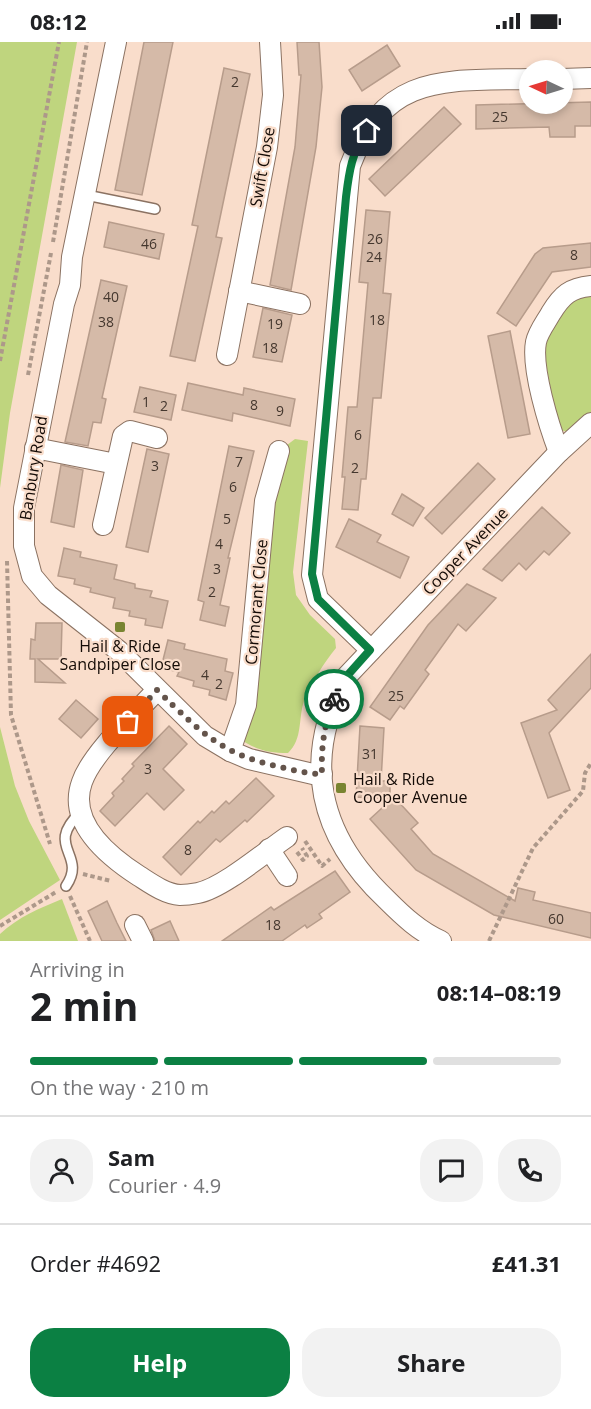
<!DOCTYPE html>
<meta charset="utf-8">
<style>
body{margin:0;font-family:"Open Sans",sans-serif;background:#f2f2f2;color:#202124;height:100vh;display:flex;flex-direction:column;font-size:22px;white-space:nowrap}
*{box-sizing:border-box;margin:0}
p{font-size:20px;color:#757577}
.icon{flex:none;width:33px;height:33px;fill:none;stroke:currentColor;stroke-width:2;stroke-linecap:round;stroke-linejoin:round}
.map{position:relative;height:899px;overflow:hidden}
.side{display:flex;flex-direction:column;background:#fff;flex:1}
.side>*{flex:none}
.needle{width:39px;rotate:274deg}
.controls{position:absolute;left:519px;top:18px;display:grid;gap:12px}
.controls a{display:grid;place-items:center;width:54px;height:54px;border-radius:50%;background:#fff;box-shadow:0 3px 9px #0003;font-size:30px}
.pin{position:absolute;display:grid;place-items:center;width:51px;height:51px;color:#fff;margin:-26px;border-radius:12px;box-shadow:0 3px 9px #0006}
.courier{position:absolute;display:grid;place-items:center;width:60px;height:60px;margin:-30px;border:4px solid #0b8043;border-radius:50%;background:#fff;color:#222;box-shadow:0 2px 8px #0007}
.summary em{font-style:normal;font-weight:700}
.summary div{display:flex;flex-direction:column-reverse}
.summary{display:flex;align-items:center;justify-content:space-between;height:102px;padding:0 30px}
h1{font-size:39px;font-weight:700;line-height:45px}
.bar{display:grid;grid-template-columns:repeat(4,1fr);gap:9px 6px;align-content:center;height:72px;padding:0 30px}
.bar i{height:8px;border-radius:4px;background:#e0e0e0}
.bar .current{background:#0b8043}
.bar p{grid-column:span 4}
.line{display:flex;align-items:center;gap:15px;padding:0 30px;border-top:2px solid #e0e0e0}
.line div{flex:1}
.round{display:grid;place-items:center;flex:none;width:63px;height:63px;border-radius:24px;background:#f2f2f2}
.action{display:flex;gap:12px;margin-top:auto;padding:12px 30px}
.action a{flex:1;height:69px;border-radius:24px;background:#0b8043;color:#fff;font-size:24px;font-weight:700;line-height:69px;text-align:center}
.action a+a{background:#f2f2f2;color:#202124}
.status{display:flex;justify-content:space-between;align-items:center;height:42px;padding:0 30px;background:#fff;direction:ltr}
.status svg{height:16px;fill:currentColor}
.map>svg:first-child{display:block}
.green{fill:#bfd57e}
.building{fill:#d5baa8;stroke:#b79c8b;stroke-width:1.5}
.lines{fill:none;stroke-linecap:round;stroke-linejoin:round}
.service-casing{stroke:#8b7262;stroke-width:12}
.minor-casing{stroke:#8b7262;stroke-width:22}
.path{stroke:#ad988a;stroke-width:4;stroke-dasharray:4.5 3;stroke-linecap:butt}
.service{stroke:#fff;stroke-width:9}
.minor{stroke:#fff;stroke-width:20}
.done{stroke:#64544b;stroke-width:6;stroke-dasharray:0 10.8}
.route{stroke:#0b8043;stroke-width:8}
.poi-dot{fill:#798431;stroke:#f9ddcb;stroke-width:2}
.labels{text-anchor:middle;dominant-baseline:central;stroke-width:4.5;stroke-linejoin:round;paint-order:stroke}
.number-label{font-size:14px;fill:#44372e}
.street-label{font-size:16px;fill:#140b06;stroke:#f9ddcb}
.poi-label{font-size:16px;fill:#140b06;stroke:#f9ddcb}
</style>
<div class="status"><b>08:12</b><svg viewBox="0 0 49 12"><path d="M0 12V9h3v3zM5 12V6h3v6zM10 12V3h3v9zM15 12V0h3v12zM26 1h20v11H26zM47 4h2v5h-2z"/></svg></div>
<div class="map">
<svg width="591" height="899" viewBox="0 0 591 899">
<rect width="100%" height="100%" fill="#f9ddcb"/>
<!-- green -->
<g class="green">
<polygon points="0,0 77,0 10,371 0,446"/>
<path d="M 591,253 L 591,373 L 567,390 L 558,387 L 543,305 C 549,279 564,256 591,253 Z"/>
<path d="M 295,397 L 308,399 L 293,530 L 296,553 L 310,573 L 335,597 L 336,606 C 324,621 311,641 304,659 C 298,677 303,697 288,711 C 267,711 254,707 237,695 L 279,409 Z"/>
<polygon points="0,685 15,744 29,779 60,838 0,878"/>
<path d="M 62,857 L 78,899 L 0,899 L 0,892 C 18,875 40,866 62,857 Z"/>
</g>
<!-- building -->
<g class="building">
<polygon points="144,0 173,0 142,153 115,148"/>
<polygon points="297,0 319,0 322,45 316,105 291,248 270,243 295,105 301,33 299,33"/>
<polygon points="387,3 400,24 362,49 349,28"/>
<polygon points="224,26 250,32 216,195 222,196 195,319 170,314 198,184 192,183"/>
<polygon points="591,60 591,84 575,84 575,95 550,95 549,85 476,87 476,63"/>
<polygon points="444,65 461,82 385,154 369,137"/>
<polygon points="366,168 390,170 383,251 391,252 381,356 373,356 366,437 361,437 358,468 342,467 345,435 342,435 348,365 357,365 368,241 359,240"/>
<polygon points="109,180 164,192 159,217 104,205"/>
<polygon points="591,201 591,225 552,230 516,284 497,271 535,212 543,206"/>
<polygon points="101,238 127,244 102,356 106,357 101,381 93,380 88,404 65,400"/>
<polygon points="263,266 292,273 282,320 253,315"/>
<polygon points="510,289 530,392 508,396 488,294"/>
<polygon points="188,341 243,353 244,346 295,357 290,384 233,371 232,379 182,368"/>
<polygon points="140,345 176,353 171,378 134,370"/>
<polygon points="229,404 254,409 228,516 230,516 220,563 229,565 225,584 200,578 204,560 198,558"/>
<polygon points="147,407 169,412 148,510 126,505"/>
<polygon points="478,421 495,437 442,492 425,476"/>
<polygon points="61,423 83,428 74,485 51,480"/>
<polygon points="402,452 424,466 413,484 392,472"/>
<polygon points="542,465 570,491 549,513 544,509 526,528 519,521 502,539 483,527"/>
<polygon points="349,477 381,493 377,500 409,515 400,536 336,505"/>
<polygon points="64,506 81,510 80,515 117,523 114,537 135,542 135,546 152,549 150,555 168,559 162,586 145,583 146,577 129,574 130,569 113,566 115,556 90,550 91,546 74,542 75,537 58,534"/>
<polygon points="467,542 496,556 466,589 458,582 425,628 429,632 404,667 400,664 390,678 370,665 428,583"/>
<polygon points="36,581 62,581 61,617 38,617 65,641 35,640 35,617 30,617 31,597 35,598"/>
<polygon points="168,598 185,602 184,607 227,617 225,629 233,631 226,658 209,653 210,648 193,644 194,639 177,634 179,630 161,626"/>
<polygon points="591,612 591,646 549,691 570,748 548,756 521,681 557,668 548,658"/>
<polygon points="76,658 98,677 81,696 59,677"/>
<polygon points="169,684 187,702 163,727 184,748 164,768 147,751 115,784 100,769 114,754 112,751 124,739 122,737 134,724 132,722"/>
<polygon points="360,684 384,686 381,739 390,739 390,757 356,755"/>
<polygon points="256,736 274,754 247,780 245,778 220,800 216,797 181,833 163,815 198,779 200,781 212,769 214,771 226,759 229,762"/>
<polygon points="394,755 418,781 411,787 433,812 515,859 518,846 535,850 533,858 591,871 591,896 494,873 416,828 370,777"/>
<polygon points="335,829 350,850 319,872 322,876 307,886 305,883 282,899 222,899 271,865 274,868"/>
<polygon points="107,859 117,881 126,899 102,899 88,869"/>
<polygon points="170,879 179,899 155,899 151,888"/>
</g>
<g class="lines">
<defs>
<g id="service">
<polyline points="86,153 155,167"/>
<path d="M 66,844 C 88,812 43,805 81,770"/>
</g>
<g id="minor">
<polyline points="116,0 72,215 70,243 64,262 24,466 24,504 32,534 48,553 119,609 205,694 230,709 249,717 313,732 322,732"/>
<polyline points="562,37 591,36"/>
<polyline points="239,249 300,262"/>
<polyline points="227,313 267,105 273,53 270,0"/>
<polyline points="35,406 116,422"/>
<path d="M 559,410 C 549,384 531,326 536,300 C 538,290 546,280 551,271 C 562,253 570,246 591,244"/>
<polyline points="103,483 123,394 130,389 157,396"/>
<path d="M 371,608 L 318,557 L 312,533 L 350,124 C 385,30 445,39 530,37"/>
<path d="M 157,648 C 136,671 92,711 82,740 C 67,781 108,814 139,834 C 150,841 165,852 180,853 C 185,853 193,852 198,851 C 223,846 265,810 287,795"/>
<polyline points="230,709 246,663 265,459 279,409"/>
<polyline points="269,807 287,834"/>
<polyline points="135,883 143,899"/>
<path d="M 441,899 C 420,890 403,874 387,858 C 319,794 301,719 346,635 L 559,410 L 591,381"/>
</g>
</defs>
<!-- service casing -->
<use href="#service" class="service-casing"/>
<!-- minor casing -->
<use href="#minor" class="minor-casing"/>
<!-- path -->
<g class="path">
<polyline points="53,200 87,0"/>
<polyline points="0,319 59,0"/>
<polyline points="28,333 51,211"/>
<polyline points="7,519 11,673 50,802"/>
<polyline points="305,799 322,824 330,817"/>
<polyline points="297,810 303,818 307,814 302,806"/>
<polyline points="83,832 111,839"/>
<polyline points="70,854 90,899"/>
<polyline points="0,884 56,850"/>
<polyline points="489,899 533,806 583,749 585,731 591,721"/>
</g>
<!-- service -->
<use href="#service" class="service"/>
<!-- minor -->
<use href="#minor" class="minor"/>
</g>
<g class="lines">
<!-- done -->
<path class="done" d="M 128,680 L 157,648 C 202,691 221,713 285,726 C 297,729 309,732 322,732 C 321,705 324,683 334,657"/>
<!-- route -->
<path class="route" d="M 334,657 L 346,635 L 370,608 L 318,557 L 312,532 L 346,155 C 349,130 352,109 367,89"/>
</g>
<!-- markers -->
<g class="poi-dot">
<rect x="114" y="579" width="12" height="12" rx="3"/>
<rect x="335" y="740" width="12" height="12" rx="3"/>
</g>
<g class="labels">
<!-- number labels -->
<g class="number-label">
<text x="235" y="39">2</text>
<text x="500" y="74">25</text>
<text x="375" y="196">26</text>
<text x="149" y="201">46</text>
<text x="574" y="212">8</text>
<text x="374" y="214">24</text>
<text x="111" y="254">40</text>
<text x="377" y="277">18</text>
<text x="106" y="279">38</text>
<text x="275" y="281">19</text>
<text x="270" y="305">18</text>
<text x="146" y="359">1</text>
<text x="254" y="362">8</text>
<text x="164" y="363">2</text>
<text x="280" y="368">9</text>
<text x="358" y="392">6</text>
<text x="239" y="419">7</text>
<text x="155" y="423">3</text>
<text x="355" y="425">2</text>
<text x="233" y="444">6</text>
<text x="227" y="476">5</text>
<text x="219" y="501">4</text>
<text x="217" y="526">3</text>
<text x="212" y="549">2</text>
<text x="205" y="632">4</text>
<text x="219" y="641">2</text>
<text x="396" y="653">25</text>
<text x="370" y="711">31</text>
<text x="148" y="726">3</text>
<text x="188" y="807">8</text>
<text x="556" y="876">60</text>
<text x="273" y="882">18</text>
</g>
<!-- street labels -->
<g class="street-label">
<text transform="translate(262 125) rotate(-80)">Swift Close</text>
<text transform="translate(33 426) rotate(-81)">Banbury Road</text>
<text transform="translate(465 509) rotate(-46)">Cooper Avenue</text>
<text transform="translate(256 560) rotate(-85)">Cormorant Close</text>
</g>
<!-- poi labels -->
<g class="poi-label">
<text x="120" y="604">Hail &amp; Ride<tspan x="120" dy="18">Sandpiper Close</tspan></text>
<text x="353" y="737" text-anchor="start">Hail &amp; Ride<tspan x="353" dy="18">Cooper Avenue</tspan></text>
</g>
</g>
</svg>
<div class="controls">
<a><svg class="needle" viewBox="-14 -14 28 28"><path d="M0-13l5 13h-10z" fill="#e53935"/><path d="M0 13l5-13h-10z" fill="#757577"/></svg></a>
</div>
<div class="pin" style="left:128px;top:680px;background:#ea580c"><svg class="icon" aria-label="bag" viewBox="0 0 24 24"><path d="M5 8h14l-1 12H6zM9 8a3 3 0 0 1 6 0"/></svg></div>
<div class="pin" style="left:367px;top:89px;background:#1f2937"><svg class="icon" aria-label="home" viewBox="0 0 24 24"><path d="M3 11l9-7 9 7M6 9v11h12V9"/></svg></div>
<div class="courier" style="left:334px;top:657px"><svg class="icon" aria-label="bike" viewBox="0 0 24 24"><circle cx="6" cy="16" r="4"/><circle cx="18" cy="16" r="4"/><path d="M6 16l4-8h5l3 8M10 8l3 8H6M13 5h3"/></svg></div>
</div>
<section class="side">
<div class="summary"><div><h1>2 min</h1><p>Arriving in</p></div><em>08:14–08:19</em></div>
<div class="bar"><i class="current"></i><i class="current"></i><i class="current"></i><i></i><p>On the way · 210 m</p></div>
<div class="line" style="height:108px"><a class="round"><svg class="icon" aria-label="person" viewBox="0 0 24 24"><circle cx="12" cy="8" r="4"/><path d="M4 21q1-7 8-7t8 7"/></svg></a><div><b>Sam</b><p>Courier · 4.9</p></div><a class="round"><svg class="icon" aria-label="chat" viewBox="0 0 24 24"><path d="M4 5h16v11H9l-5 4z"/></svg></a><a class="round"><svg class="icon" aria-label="phone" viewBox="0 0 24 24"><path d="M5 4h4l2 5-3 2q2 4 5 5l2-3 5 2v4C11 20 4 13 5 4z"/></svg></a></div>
<div class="line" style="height:78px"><div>Order #4692</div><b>£41.31</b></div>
<div class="action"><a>Help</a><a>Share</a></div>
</section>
